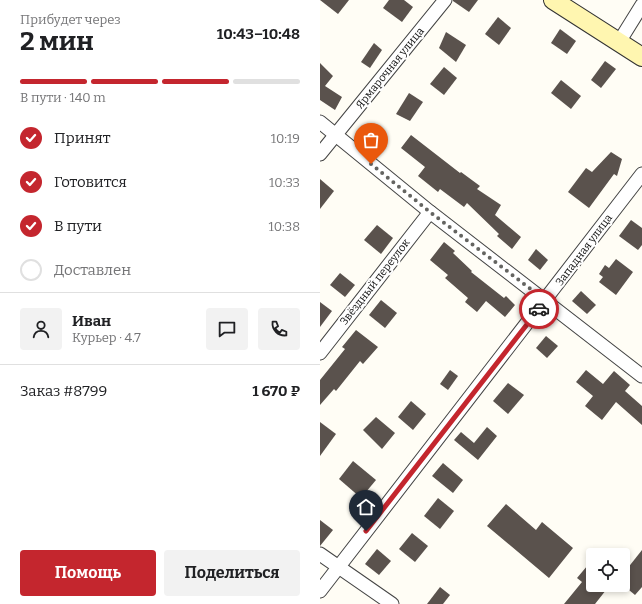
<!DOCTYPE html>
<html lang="ru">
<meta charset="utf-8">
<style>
body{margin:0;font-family:Bitter,serif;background:#f2f2f2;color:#202124;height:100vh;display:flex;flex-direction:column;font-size:15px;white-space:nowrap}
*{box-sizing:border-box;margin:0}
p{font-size:13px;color:#757577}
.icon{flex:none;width:22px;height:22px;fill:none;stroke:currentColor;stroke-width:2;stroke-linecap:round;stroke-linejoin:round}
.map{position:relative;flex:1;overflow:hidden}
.sheet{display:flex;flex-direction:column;background:#fff;width:320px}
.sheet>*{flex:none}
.controls{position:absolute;left:266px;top:548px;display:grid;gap:8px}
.controls a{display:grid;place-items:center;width:44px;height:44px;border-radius:4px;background:#fff;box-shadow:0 2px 6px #0003;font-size:20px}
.pin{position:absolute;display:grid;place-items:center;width:34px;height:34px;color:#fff;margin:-41px -17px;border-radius:50% 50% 50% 0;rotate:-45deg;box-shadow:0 0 4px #0007}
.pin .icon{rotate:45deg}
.courier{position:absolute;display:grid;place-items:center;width:40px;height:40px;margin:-20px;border:3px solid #c4262e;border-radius:50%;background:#fff;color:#222;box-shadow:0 1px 5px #0007}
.head em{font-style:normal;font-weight:700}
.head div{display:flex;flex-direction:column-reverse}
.head{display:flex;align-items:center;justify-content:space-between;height:68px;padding:0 20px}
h1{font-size:26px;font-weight:700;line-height:30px}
.bar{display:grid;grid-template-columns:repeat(4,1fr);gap:6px 4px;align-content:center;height:48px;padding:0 20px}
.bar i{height:5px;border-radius:3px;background:#e0e0e0}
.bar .selected{background:#c4262e}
.bar p{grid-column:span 4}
.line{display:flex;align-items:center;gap:10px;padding:0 20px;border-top:1px solid #e0e0e0}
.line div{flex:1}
.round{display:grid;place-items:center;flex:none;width:42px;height:42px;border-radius:4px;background:#f2f2f2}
ol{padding:0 20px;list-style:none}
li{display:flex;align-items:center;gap:12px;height:44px}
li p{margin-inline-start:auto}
li .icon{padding:4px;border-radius:50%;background:#c4262e;color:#fff;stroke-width:4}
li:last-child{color:#757577}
li i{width:22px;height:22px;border:2px solid #e0e0e0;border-radius:50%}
.button{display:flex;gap:8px;margin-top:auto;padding:8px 20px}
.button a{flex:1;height:46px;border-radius:4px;background:#c4262e;color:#fff;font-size:16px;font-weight:700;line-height:46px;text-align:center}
.button a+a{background:#f2f2f2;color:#202124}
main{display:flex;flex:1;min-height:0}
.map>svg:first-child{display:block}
.building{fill:#5a524d}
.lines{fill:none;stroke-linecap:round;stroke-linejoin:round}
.street-casing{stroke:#444;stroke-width:15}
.secondary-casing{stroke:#333;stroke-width:20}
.street{stroke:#fff;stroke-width:13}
.secondary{stroke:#fff6b0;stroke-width:18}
.done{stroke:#646461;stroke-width:4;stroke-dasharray:0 7.2}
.route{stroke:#c4262e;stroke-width:5}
.labels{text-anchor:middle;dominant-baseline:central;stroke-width:4;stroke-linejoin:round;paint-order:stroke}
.street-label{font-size:11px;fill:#111;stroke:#fff}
</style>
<main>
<section class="sheet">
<div class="head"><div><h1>2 мин</h1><p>Прибудет через</p></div><em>10:43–10:48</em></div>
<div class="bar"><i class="selected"></i><i class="selected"></i><i class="selected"></i><i></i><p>В пути · 140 m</p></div>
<ol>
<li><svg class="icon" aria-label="check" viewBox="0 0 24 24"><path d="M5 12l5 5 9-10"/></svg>Принят<p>10:19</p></li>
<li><svg class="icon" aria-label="check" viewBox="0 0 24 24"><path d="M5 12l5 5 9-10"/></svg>Готовится<p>10:33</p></li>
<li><svg class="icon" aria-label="check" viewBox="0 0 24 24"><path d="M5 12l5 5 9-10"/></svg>В пути<p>10:38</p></li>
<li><i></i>Доставлен</li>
</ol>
<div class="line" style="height:72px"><a class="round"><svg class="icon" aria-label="person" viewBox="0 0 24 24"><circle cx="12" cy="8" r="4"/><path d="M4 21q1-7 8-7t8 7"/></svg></a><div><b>Иван</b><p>Курьер · 4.7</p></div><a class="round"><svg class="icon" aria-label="chat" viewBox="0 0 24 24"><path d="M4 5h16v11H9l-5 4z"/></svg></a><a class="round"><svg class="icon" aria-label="phone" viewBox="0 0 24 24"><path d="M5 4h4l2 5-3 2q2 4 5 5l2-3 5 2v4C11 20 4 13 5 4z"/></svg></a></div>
<div class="line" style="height:52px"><div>Заказ #8799</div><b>1 670 ₽</b></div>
<div class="button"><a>Помощь</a><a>Поделиться</a></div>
</section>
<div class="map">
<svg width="322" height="604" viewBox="0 0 322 604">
<rect width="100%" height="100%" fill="#fffdf5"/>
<!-- building -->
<g class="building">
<polygon points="0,0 29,0 18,14"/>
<polygon points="69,0 84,0 93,7 82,22 63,8"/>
<polygon points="133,0 158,0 149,12 133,1"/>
<polygon points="178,17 191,28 179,45 165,34"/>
<polygon points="240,29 256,41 247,54 231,43"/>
<polygon points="126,32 146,45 136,62 119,48"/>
<polygon points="54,43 62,50 50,68 41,62"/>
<polygon points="285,61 296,69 281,88 271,80"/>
<polygon points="0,63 13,76 5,86 22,97 15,110 0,100"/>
<polygon points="124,67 137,78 124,95 110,84"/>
<polygon points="241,80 261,96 251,109 231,93"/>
<polygon points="89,93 103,102 90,121 76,114"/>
<polygon points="91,135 140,173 141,172 160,186 157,189 181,205 175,215 201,237 192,249 177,236 179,234 147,203 144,207 120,189 118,192 98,176 105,167 81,148"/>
<polygon points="291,152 302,159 297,176 294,174 269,208 248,192 266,168 272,172"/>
<polygon points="0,179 14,191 0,209"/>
<polygon points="311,220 322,228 322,245 318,250 299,236"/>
<polygon points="57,225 73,238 61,254 44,240"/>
<polygon points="124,242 135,251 133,253 152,271 151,272 184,298 186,296 195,305 185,317 166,301 157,312 145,302 148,298 125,278 128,275 110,260"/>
<polygon points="216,249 228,260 220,270 208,260"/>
<polygon points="296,259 313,272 296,295 279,282 283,277 279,274 285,265 289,268"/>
<polygon points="20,273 35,285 25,297 10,285"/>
<polygon points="261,291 276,305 267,314 252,301"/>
<polygon points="61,300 77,313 65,328 49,315"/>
<polygon points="0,302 12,311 0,327"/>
<polygon points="36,330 58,347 43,364 40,361 16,391 14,389 0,405 0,380 25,349 22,347"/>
<polygon points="226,336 238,346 227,358 216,348"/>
<polygon points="130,370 138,376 128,390 120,384"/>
<polygon points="266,370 283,384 294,371 310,385 305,391 322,406 322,425 296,402 282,420 265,406 273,396 256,382"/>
<polygon points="188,383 204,395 188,414 173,401"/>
<polygon points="91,401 106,414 93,430 78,417"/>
<polygon points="56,417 75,433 62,449 43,430"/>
<polygon points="0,422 16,434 0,456"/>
<polygon points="167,427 177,436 158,460 134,440 141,432 154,443"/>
<polygon points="33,461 56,480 41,498 19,479"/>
<polygon points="123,463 143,480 133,493 112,476"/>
<polygon points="118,498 134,511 120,529 104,516"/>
<polygon points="186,504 216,530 222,522 253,548 229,578 167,526"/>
<polygon points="0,520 13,530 0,546"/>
<polygon points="92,533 108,546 95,562 79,549"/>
<polygon points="57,549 71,561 59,575 45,564"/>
<polygon points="322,550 322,587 315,595 303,585 303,574"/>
<polygon points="273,559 273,585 290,585 275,604 244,604 262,582 257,578"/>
<polygon points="120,587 130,595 123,604 107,604"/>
</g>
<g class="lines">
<defs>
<g id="street">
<polyline points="299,42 322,5"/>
<polyline points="0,122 110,212 322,376"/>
<polyline points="0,154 125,0"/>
<polyline points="0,353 110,212"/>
<polyline points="0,554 72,604"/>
<polyline points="0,591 322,174"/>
</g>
<polyline id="secondary" points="233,0 322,57"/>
</defs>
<!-- street casing -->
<use href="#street" class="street-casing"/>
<!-- secondary casing -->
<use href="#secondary" class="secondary-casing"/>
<!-- street -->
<use href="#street" class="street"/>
<!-- secondary -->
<use href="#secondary" class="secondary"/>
</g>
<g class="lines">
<!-- done -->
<polyline class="done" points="51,164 110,212 225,300 219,309"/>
<!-- route -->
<polyline class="route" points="46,531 219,309"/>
</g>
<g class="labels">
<!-- street labels -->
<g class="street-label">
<text transform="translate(70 68) rotate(-51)">Ярмарочная улица</text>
<text transform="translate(264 250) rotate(-53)">Западная улица</text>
<text transform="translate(55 282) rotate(-52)">Звёздный переулок</text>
</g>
</g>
</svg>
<div class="controls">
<a><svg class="icon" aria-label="locate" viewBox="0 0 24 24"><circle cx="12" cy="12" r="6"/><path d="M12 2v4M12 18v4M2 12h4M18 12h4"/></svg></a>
</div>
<div class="pin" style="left:51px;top:164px;background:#ea580c"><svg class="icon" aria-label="bag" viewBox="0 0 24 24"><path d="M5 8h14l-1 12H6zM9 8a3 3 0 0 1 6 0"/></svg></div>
<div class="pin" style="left:46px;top:531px;background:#1f2937"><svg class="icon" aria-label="home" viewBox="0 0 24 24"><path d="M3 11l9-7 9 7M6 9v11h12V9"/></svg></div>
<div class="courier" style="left:219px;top:309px"><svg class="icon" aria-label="car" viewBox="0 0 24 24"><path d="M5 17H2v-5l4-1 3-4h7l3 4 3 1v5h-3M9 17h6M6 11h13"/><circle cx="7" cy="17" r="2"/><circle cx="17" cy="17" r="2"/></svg></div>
</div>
</main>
